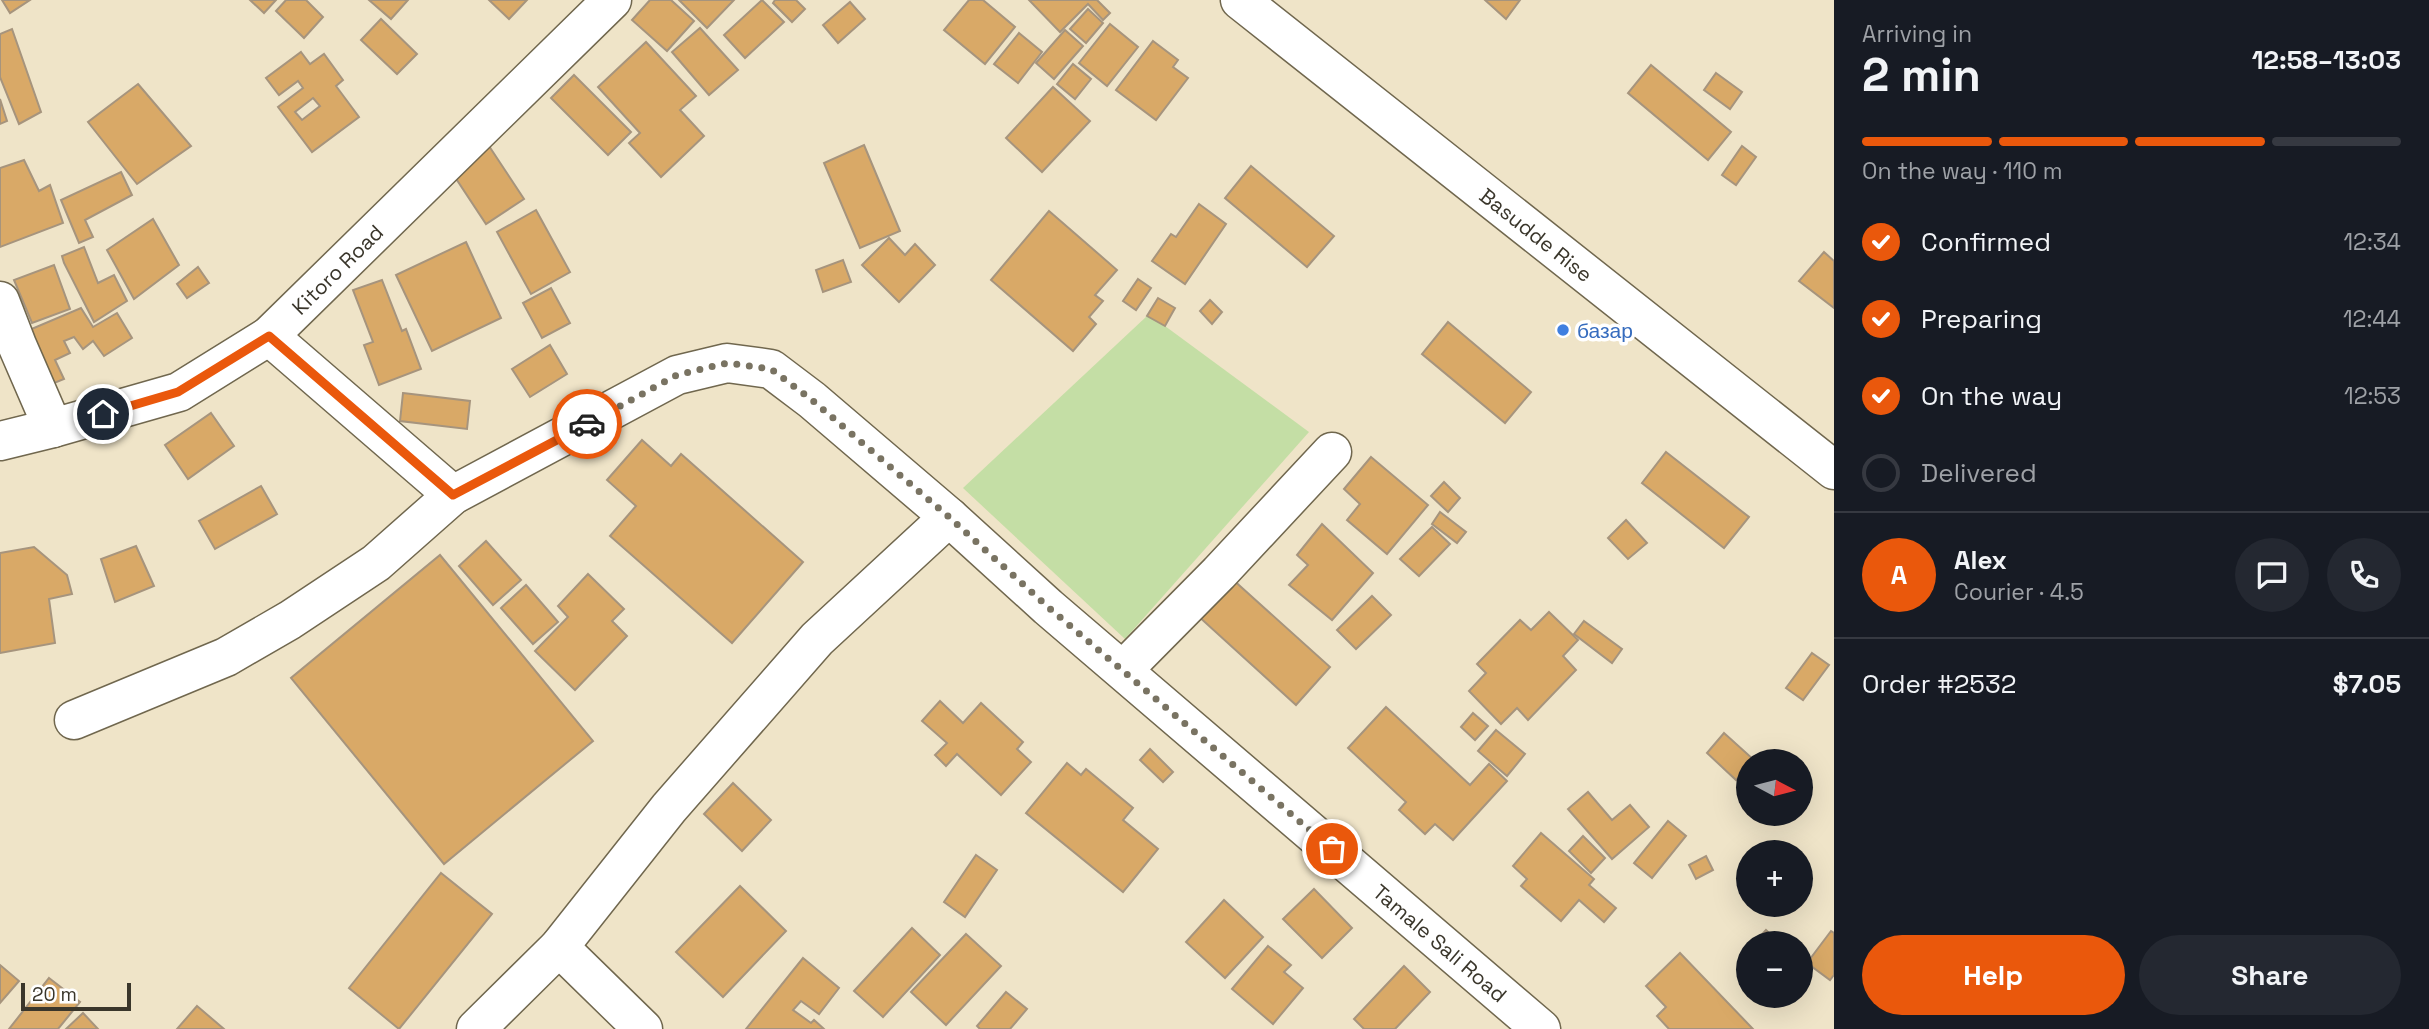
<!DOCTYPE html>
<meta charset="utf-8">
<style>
body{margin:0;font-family:"Space Grotesk",sans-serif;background:#242831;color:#f1f3f6;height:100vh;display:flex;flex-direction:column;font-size:26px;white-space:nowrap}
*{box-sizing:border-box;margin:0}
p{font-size:23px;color:#9ea1a6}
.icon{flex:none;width:38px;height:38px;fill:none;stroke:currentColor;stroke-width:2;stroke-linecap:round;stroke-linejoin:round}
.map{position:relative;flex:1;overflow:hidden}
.drawer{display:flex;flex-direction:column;background:#171b24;width:595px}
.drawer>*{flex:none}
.needle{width:46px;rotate:97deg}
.tools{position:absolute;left:1736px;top:749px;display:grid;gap:14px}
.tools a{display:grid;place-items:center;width:77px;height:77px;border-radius:50%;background:#171b24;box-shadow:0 7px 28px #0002;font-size:35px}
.scale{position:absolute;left:21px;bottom:18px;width:110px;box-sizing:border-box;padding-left:7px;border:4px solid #3a362b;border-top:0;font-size:19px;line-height:24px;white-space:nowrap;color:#3a362b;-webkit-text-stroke:5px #fff;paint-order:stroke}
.pin{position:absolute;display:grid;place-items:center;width:60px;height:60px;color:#fff;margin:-30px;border:4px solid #fff;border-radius:50%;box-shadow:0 2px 7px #0007}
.courier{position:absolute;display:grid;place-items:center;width:70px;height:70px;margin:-35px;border:5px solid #ea580c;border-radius:50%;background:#fff;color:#222;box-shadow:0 2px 9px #0007}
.headline em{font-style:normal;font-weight:600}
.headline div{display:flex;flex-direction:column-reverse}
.headline{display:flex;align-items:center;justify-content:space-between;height:119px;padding:0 28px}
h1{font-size:46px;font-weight:600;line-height:52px}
.bar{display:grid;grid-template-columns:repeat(4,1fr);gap:10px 7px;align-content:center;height:84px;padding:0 28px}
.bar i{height:9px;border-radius:5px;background:#363941}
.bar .active{background:#ea580c}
.bar p{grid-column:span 4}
.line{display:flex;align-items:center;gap:18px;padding:0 28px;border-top:2px solid #363941}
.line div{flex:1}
.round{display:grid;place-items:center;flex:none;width:74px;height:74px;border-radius:37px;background:#242831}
ol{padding:0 28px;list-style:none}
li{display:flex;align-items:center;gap:21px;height:77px}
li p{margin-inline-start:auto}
li .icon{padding:7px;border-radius:50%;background:#ea580c;color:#fff;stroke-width:4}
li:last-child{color:#9ea1a6}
li i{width:38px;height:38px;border:4px solid #363941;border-radius:50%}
.action{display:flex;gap:14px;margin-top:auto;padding:14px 28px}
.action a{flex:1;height:80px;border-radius:42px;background:#ea580c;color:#fff;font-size:28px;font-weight:600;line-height:80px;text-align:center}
.action a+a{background:#242831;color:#f1f3f6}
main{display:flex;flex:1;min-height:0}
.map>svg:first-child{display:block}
.green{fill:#c4dea5}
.building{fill:#d9a967;stroke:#a6947d;stroke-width:2;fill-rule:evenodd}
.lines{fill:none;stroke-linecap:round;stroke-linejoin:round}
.street-casing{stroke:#70674e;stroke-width:41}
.street{stroke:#fff;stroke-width:38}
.done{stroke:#797362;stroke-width:7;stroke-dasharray:0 12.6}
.route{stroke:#ea580c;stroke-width:9}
.shop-dot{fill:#3f7fe0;stroke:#fff;stroke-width:2.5}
.labels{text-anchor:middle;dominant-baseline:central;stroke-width:7;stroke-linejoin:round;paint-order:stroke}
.street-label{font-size:21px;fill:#3a362b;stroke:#fff}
.shop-label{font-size:21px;fill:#366cbe;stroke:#fff;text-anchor:start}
</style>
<main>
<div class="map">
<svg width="1834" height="1029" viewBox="0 0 1834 1029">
<rect width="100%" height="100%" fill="#efe4c8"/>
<!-- green -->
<polygon class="green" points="1147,316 1165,326 1309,432 1125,639 963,488"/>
<!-- building -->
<g class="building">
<polygon points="2,0 30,0 10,13"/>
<polygon points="250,0 276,0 264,13"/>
<polygon points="286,0 306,0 323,17 304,38 276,11"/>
<polygon points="369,0 408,0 391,19"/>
<polygon points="489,0 527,0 509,19"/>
<polygon points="650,0 671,0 694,21 667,51 632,20"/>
<polygon points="679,0 734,0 707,28"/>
<polygon points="762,0 784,22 745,58 724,35"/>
<polygon points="775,0 796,0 805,9 792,22 773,3"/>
<polygon points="969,0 983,0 1015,27 985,64 944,30"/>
<polygon points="1029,0 1097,0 1110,13 1103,20 1088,4 1060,32"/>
<polygon points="1485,0 1520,0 1506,19"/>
<polygon points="850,2 865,19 838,43 823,25"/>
<polygon points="1088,9 1103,23 1086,43 1070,29"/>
<polygon points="381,19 417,54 397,74 361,40"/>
<polygon points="1110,24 1138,47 1107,86 1079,63"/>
<polygon points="700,28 738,70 709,95 672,52"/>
<polygon points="12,29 41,112 19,124 0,77 0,34"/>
<polygon points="1065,30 1083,46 1054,79 1036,63"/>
<polygon points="1019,33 1042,52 1018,83 994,64"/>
<polygon points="1153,41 1178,60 1173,67 1188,78 1156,120 1116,90"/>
<polygon points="646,42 696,96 680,110 704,136 661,177 629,143 640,133 598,87"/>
<path d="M 301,52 L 310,64 L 324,54 L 343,80 L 336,86 L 359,117 L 312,152 L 278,107 L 303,88 L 298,81 L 279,95 L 266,78 ZM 313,98 L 320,106 L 302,120 L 295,112 Z"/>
<polygon points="1073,64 1091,79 1075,99 1057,84"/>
<polygon points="1651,65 1731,132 1708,160 1628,93"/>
<polygon points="1716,73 1742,92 1730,109 1704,90"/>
<polygon points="574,75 631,132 608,155 551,98"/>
<polygon points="138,84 191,146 137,184 88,122"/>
<polygon points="1053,87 1090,121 1042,172 1006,138"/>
<polygon points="0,99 7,121 0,124"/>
<polygon points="864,145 900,231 860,248 824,163"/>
<polygon points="489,146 524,199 486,224 451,171"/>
<polygon points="1742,146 1756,157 1736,185 1722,175"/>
<polygon points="24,160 39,191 50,185 63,223 0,247 0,168"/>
<polygon points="1251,166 1334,236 1307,267 1225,198"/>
<polygon points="121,172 132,195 85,220 93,237 79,243 61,200"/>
<polygon points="1199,204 1226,224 1185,284 1152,261 1171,234 1176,237"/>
<polygon points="536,210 570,272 531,294 497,232"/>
<polygon points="1049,211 1117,270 1095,295 1103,301 1089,317 1096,324 1073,351 991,280"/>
<polygon points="153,219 179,265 134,299 107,250"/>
<polygon points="889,238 905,255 915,244 935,265 899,302 862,265"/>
<polygon points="466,242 501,318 432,351 396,275"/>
<polygon points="84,247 98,283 114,275 127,301 94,322 64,263 62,256"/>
<polygon points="1824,252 1834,261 1834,308 1799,281"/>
<polygon points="843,260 851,282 823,292 816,270"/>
<polygon points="54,265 70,309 32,323 14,280"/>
<polygon points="198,267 209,283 187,298 177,284"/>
<polygon points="1138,279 1151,288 1136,310 1123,301"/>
<polygon points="382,280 402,331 406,329 421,369 379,385 364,345 373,342 353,290"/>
<polygon points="551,288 570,323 542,338 523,303"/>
<polygon points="1158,298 1175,308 1165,326 1147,316"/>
<polygon points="1210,300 1222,312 1212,324 1200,311"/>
<polygon points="81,308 93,327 117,313 132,338 104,356 93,341 83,349 74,337 64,341 70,353 55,360 64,379 42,388 15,336"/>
<polygon points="1448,322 1531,392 1505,423 1422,354"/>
<polygon points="550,345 567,374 530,397 512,369"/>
<polygon points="403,393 470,401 467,429 400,421"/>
<polygon points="211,413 234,446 188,479 165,445"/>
<polygon points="642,440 671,466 681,454 803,562 732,643 610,536 636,506 607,480"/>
<polygon points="1666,452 1749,517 1724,548 1642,483"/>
<polygon points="1371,457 1428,505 1387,554 1347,520 1360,504 1344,489"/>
<polygon points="1444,482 1460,498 1448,512 1431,496"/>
<polygon points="261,486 277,514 215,549 199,521"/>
<polygon points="1440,512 1466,532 1457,543 1432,524"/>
<polygon points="1626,520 1647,543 1628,559 1608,538"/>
<polygon points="1322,524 1373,573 1332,620 1289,585 1308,565 1297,555"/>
<polygon points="1432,527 1450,544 1419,576 1400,559"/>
<polygon points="486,541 521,580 493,605 459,566"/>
<polygon points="136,546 154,586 115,602 101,559"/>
<polygon points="34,547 67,575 72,594 49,599 55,643 0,653 0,553"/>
<polygon points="440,555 593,741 444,864 291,678"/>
<polygon points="588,574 624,609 612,621 627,636 575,690 535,651 568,617 558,606"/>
<polygon points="1230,577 1330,667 1296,705 1197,615"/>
<polygon points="526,585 558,622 533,644 501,608"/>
<polygon points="1372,596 1391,615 1356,649 1337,630"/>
<polygon points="1549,612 1578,640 1563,656 1576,670 1528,720 1517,708 1501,724 1469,691 1486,673 1477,664 1520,620 1531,630"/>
<polygon points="1584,621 1622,649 1612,663 1574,634"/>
<polygon points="1812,653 1829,665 1803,700 1786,688"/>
<polygon points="940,701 963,723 981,703 1023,742 1017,749 1031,762 1001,795 957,754 946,766 935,755 947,743 922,721"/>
<polygon points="1386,707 1470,785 1489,764 1507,781 1453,840 1435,824 1425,834 1399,810 1406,802 1348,748"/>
<polygon points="1473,713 1488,726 1475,740 1461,727"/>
<polygon points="1496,730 1525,754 1507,776 1478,751"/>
<polygon points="1724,733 1754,760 1748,761 1748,767 1736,780 1707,753"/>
<polygon points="1150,749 1173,772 1163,782 1140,760"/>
<polygon points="1067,763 1081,775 1086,769 1133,808 1123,820 1158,849 1123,892 1026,813"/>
<polygon points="733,783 771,820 742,851 704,814"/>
<polygon points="1588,792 1612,820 1630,805 1649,827 1612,859 1568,809"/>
<polygon points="1668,821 1686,836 1652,878 1634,863"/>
<polygon points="1541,833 1594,879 1589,885 1616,908 1604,922 1579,900 1561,921 1521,886 1527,879 1513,866"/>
<polygon points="1583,836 1605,858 1591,873 1569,851"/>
<polygon points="976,855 997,870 965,917 944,902"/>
<polygon points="1706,856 1713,870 1696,879 1689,865"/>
<polygon points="441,873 492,914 399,1029 349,988"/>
<polygon points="740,886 786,931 723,997 676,952"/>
<polygon points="1314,889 1352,928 1322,958 1283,919"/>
<polygon points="1224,900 1263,937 1225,978 1186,942"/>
<polygon points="912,928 940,955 883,1017 854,991"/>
<polygon points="1766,930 1780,943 1754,943"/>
<polygon points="1831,931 1834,933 1834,975 1830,980 1807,963"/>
<polygon points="966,934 1001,966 946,1025 911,992"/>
<polygon points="1268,946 1291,965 1284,972 1303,988 1273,1024 1232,989"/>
<polygon points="1680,953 1753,1029 1669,1029 1657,1016 1666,1007 1646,986"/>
<polygon points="803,958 839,988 819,1014 801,1001 793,1010 811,1023 814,1020 824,1029 746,1029"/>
<polygon points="0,965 19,981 0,1003"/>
<polygon points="1404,966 1430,992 1395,1029 1364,1029 1354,1019"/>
<polygon points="49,978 80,1002 58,1029 9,1029"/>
<polygon points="1006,992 1027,1009 1010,1029 980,1029 977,1026"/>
<polygon points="197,1006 224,1029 177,1029"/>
<polygon points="83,1013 98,1029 66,1029"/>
</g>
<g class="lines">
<defs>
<g id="street">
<path id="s1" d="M 1240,0 L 1834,470"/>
<polyline points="0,301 17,345 53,428"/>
<polyline points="269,336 453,495"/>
<path id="s2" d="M 0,441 L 53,428 L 179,392 L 269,336 L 612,0"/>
<polyline points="1123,670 1219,573 1332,452"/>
<path id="s3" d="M 74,720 L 226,657 L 290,620 L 376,563 L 453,495 L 677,375 L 727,363 L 771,369 L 812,400 L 949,517 L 1048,607 L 1541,1029"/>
<polyline points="559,947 643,1029"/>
<polyline points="476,1029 559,947 669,808 817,639 949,517"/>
</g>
</defs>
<!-- street casing -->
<use href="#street" class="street-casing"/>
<!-- street -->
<use href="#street" class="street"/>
</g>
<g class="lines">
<!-- done -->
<polyline class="done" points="587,424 677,375 727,363 771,369 812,400 949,517 1048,607 1332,849"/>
<!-- route -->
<polyline class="route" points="103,414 178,392 269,336 453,495 587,424"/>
</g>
<!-- markers -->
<circle class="shop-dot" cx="1563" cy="330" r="7"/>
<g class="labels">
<!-- street labels -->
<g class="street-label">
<text stroke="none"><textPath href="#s1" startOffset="378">Basudde Rise</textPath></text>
<text stroke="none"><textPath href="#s2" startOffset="387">Kitoro Road</textPath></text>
<text stroke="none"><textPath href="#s3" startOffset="1676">Tamale Sali Road</textPath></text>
</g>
<!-- shop labels -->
<g class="shop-label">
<text x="1577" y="330">базар</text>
</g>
</g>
</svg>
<div class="tools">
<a><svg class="needle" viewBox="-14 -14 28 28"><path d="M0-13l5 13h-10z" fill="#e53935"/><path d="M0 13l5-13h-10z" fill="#9ea1a6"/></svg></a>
<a>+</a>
<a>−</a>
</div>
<div class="scale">20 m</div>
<div class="pin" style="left:1332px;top:849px;background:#ea580c"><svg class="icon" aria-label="bag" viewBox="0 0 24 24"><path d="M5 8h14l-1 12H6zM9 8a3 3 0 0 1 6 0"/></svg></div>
<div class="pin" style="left:103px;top:414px;background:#1f2937"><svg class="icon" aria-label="home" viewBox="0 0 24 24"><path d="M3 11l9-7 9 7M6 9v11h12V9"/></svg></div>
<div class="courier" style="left:587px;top:424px"><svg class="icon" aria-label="car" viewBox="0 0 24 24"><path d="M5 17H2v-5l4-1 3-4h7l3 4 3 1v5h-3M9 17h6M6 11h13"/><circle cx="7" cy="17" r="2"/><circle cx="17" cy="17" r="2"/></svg></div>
</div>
<section class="drawer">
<div class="headline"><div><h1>2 min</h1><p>Arriving in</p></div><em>12:58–13:03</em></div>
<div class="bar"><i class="active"></i><i class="active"></i><i class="active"></i><i></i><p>On the way · 110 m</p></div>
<ol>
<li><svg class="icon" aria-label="check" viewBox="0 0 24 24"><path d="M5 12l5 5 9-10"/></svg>Confirmed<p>12:34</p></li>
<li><svg class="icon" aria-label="check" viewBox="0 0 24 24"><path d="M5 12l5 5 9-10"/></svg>Preparing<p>12:44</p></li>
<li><svg class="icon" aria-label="check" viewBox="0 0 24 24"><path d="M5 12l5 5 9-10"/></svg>On the way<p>12:53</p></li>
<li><i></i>Delivered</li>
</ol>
<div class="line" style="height:126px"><b class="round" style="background:#ea580c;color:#fff">A</b><div><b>Alex</b><p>Courier · 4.5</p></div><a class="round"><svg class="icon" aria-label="chat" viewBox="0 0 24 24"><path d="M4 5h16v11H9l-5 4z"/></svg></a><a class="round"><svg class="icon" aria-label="phone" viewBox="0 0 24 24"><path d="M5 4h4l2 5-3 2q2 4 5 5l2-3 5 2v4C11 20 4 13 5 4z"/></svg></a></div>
<div class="line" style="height:91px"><div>Order #2532</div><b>$7.05</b></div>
<div class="action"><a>Help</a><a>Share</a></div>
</section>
</main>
